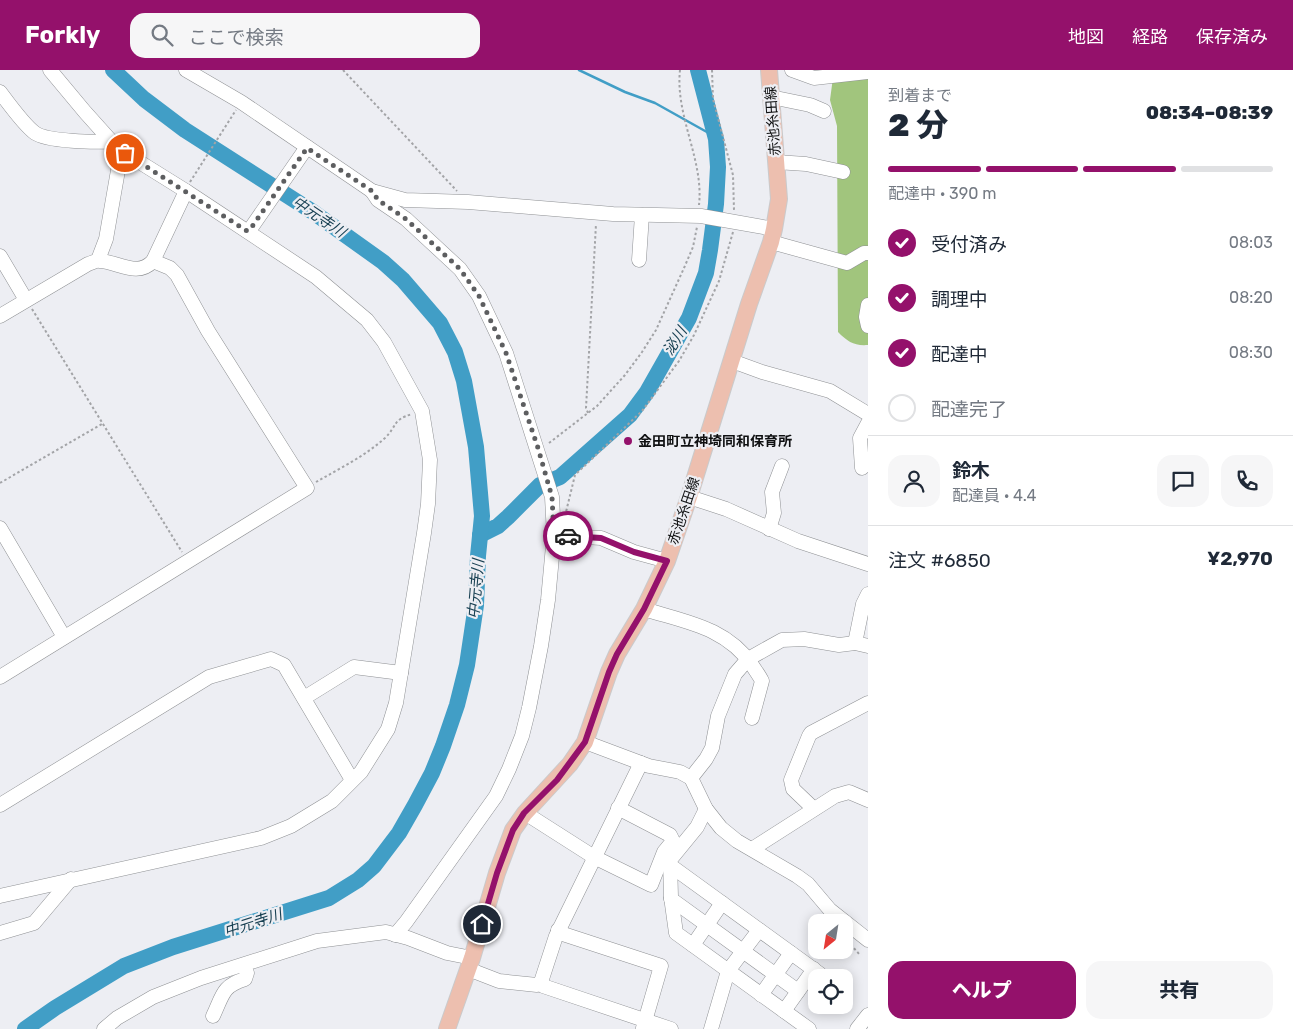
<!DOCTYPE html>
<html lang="ja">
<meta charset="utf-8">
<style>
body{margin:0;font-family:Rubik,"Noto Sans JP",sans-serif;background:#f6f6f7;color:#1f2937;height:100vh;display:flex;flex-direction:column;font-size:19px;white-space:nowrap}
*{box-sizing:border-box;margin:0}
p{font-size:16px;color:#747a83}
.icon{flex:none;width:28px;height:28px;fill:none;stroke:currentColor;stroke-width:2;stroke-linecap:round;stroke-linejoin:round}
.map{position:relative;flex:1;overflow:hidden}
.sheet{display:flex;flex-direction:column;background:#fff;width:425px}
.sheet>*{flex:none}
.needle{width:32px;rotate:210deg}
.controls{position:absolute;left:808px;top:844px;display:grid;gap:10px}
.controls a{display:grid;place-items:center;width:45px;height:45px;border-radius:10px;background:#fff;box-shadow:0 2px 12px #0003;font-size:25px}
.pin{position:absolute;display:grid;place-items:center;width:42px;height:42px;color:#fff;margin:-21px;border:2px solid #fff;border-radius:50%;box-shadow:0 1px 5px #0007}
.courier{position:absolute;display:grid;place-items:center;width:50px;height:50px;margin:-25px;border:4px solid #94116b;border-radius:50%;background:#fff;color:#222;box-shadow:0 1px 6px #0007}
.head em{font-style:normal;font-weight:800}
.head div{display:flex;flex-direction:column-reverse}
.head{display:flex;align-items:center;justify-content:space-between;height:85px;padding:0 20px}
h1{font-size:32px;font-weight:800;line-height:38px}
.bar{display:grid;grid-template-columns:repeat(4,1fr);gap:8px 5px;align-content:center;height:60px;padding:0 20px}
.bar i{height:6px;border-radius:4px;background:#e0e1e3}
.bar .active{background:#94116b}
.bar p{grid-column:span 4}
.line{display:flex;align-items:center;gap:12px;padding:0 20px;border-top:1px solid #e0e1e3}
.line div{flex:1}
.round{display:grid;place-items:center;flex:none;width:52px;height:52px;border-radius:15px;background:#f6f6f7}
ol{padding:0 20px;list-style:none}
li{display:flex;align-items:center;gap:15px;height:55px}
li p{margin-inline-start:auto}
li .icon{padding:5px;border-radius:50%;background:#94116b;color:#fff;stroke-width:4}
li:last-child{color:#747a83}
li i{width:28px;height:28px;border:2px solid #e0e1e3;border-radius:50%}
.cta{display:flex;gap:10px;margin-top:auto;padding:10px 20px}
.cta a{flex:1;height:58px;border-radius:15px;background:#94116b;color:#fff;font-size:20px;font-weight:800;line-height:58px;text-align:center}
.cta a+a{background:#f6f6f7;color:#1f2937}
header{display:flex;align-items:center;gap:30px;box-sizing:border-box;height:70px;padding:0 25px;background:#94116b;color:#fff}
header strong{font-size:24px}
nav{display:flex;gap:28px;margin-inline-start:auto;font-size:18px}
.search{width:350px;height:45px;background:#f6f6f7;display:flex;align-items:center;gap:12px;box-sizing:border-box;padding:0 18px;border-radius:15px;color:#747a83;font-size:19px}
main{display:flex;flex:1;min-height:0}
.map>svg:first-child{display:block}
.forest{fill:#a1c57d}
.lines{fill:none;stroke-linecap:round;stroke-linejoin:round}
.stream{stroke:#419ec6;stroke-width:2.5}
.river{stroke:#419ec6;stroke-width:16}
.minor-casing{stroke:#8f9194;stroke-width:15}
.major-casing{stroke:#cacacb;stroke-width:18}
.path{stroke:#a3a4a7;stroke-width:2;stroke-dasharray:2.5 2.5;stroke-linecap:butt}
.minor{stroke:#fff;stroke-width:14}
.major{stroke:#edbfaf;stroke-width:16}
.done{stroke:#5d5e60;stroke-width:5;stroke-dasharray:0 9}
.route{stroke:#94116b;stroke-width:6}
.poi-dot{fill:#94116b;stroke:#edeef3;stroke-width:2}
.labels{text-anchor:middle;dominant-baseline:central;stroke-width:4.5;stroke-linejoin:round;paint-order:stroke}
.street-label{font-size:14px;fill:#0f1011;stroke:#edeef3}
.poi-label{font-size:14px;font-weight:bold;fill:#0f1011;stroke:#edeef3;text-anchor:start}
.water-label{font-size:15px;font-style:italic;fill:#194153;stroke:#edeef3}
</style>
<header>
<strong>Forkly</strong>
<div class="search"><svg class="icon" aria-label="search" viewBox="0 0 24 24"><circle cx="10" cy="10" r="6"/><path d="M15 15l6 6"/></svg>ここで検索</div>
<nav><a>地図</a><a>経路</a><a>保存済み</a></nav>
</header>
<main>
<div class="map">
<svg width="868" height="959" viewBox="0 0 868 959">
<rect width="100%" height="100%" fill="#edeef3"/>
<!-- forest -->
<path class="forest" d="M 834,0 L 868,0 L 868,275 C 854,276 848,272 838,262 L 837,56 L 830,30 Z"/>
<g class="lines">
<!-- stream -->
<polyline class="stream" points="579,0 625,22 655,33 714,66"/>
<!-- river -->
<g class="river">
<polyline points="480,465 498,456 508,447 540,415 560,407 630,345 647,322 689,248 706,203 710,180 716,134 718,97 716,69 698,0"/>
<polyline points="25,959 55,938 124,896 173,877 329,828 358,810 374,796 399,763 415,735 432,703 443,676 457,635 467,595 476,535 478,486 482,446 476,377 464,311 455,282 440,253 403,210 383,192 313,142 185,60 144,29 113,0"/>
</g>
<defs>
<g id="minor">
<polyline points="186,0 241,32 372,121 405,130 468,132 613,144 701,146 774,159"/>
<polyline points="792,0 814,8 868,2"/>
<path d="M 0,22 C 9,34 24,55 35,63 C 46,71 96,73 111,71"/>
<polyline points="771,27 810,35 824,41"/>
<polyline points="776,92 806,94 843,102"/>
<polyline points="372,121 378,130 406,149 460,199 479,226 506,283 552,427 554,465 548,530 541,576 529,638 522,666 509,699 496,726 406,852 395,865"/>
<polyline points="247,161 251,158 307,77"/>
<polyline points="771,172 847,193 864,183 868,183"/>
<polyline points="0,186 26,230"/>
<polyline points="98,190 106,169 120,89 125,83"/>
<polyline points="639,190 642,145"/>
<polyline points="868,235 866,247 868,256"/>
<path d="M 0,246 L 88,194 C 92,193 96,190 100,191 C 119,192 137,208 153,191 L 186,121"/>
<polyline points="732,291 762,302 830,321 868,344"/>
<polyline points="862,398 860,368 868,353"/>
<polyline points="689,427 726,439 798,471 868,494"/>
<polyline points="0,458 64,567"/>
<polyline points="769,459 774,443 772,422 782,396"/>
<polyline points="554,465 601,468 634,482 667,491"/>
<path d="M 644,539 C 685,552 726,557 752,595 C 755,600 759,605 762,611 L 752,648"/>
<polyline points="855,573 863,534 868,524"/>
<polyline points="0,607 307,418 208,261 177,205 170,198 153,191"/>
<polyline points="304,628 354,597 401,603"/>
<polyline points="585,672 649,696 680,702 691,708 706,739 721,758 737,771 797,806 808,814 830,840 868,870"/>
<polyline points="641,693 556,866 541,912 543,916 671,959"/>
<polyline points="691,708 706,689 712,678 718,646 735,604 748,589 782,570 804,569 839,575 855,573 868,576"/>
<polyline points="0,735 209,607 271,589 284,595 352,710"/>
<polyline points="706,739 697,757 670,790 671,827 676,863 809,959"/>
<polyline points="814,739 793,719 791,710 809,666 811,663 868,633"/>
<polyline points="525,743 594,787 651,815 664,782 673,771 670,765 618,738"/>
<polyline points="752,779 835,726 849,722 868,730"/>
<polyline points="671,796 820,904"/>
<polyline points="0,826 261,768 291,756 332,731 361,702 388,659 396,633 424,463 428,434 430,390 422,341 384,272 367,250 316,207 186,121 125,83 111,71 85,42 50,0"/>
<polyline points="671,829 798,921"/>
<polyline points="558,860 563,864 661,896 643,958"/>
<polyline points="0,863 34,853 71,809"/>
<polyline points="693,875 722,833"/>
<polyline points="468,899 499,911 537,915 541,912"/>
<polyline points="761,925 791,883"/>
<polyline points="784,941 814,899"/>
<path d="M 213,946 C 223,925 222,916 245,909 L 247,903 L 243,895"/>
<polyline points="104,959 117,948 153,927 201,908 317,871 386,862 408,868 447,883 472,888"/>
<polyline points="711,959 728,901 759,860"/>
<polyline points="857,959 868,945"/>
</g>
<polyline id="major" points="447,959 472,888 497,803 513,760 525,743 570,694 585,672 609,602 617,584 644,539 667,491 689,427 749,234 771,172 774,159 779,129 769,0"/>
</defs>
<!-- minor casing -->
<use href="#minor" class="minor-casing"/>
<!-- major casing -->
<use href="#major" class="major-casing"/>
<!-- path -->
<g class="path">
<polyline points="343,0 457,121"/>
<path d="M 680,0 C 675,46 704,90 699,135"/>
<polyline points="712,0 713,29 733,105 734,140"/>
<polyline points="190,112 236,40"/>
<polyline points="32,239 182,482"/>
<polyline points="588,343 586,338 596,154"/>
<polyline points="549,373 597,336 625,305 642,282 656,260 684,198 693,177 697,157"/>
<path d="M 316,412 C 339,399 365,386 385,368 C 398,355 392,350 412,344"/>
<polyline points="0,413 102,354"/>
<polyline points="565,446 575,405 642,341 679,291 694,265 719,211 733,162"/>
<polyline points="844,867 860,885"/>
<polyline points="817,888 823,880"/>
</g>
<!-- minor -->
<use href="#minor" class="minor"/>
<!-- major -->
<use href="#major" class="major"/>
</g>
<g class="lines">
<!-- done -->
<polyline class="done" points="125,83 247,161 251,158 307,78 372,121 378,130 406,149 460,199 479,226 506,283 538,378 552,427 554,466 568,466"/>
<!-- route -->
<polyline class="route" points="482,854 497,803 513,760 524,743 557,710 585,672 609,602 617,584 644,539 667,491 634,482 601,468 568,466"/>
</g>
<!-- markers -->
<circle class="poi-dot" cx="628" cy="371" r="5"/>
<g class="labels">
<!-- street labels -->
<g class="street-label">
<text transform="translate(773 51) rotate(-94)">赤池糸田線</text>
<text transform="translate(684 441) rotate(-71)">赤池糸田線</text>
</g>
<!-- poi labels -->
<g class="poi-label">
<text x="638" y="371">金田町立神埼同和保育所</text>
</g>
<!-- water labels -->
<g class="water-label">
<text transform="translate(319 147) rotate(34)">中元寺川</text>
<text transform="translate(675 271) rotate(-58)">泌川</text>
<text transform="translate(476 519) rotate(-85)">中元寺川</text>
<text transform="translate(253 853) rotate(-18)">中元寺川</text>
</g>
</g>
</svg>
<div class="controls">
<a><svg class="needle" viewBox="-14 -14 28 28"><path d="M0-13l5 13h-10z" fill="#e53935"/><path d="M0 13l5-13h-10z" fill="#747a83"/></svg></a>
<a><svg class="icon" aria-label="locate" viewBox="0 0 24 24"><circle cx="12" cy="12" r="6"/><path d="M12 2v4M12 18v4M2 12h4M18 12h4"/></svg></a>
</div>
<div class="pin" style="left:125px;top:83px;background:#ea580c"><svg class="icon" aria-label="bag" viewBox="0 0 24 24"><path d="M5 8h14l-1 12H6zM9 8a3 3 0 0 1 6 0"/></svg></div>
<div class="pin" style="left:482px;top:854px;background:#1f2937"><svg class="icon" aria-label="home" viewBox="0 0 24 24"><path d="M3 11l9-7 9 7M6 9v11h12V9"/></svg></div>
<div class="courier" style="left:568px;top:466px"><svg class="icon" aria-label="car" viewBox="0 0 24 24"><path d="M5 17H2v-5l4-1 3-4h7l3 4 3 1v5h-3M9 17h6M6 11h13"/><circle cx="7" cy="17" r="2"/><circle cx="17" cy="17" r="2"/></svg></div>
</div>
<section class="sheet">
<div class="head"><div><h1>2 分</h1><p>到着まで</p></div><em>08:34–08:39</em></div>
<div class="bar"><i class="active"></i><i class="active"></i><i class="active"></i><i></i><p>配達中 · 390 m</p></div>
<ol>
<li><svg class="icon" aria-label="check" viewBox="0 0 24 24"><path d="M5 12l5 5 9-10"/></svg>受付済み<p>08:03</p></li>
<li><svg class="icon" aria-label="check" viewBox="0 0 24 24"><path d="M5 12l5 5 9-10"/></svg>調理中<p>08:20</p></li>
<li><svg class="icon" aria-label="check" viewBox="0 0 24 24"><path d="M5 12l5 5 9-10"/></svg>配達中<p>08:30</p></li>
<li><i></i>配達完了</li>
</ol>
<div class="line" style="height:90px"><a class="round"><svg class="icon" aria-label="person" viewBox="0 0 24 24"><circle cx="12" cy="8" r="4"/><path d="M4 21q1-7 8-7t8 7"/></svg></a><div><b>鈴木</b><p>配達員 · 4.4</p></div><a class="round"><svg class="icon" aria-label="chat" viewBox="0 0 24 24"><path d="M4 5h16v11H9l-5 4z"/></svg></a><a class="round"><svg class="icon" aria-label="phone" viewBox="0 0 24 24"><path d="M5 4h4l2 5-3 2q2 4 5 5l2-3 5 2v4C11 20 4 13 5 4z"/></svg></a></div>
<div class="line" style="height:65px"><div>注文 #6850</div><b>¥2,970</b></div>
<div class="cta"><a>ヘルプ</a><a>共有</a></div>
</section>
</main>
